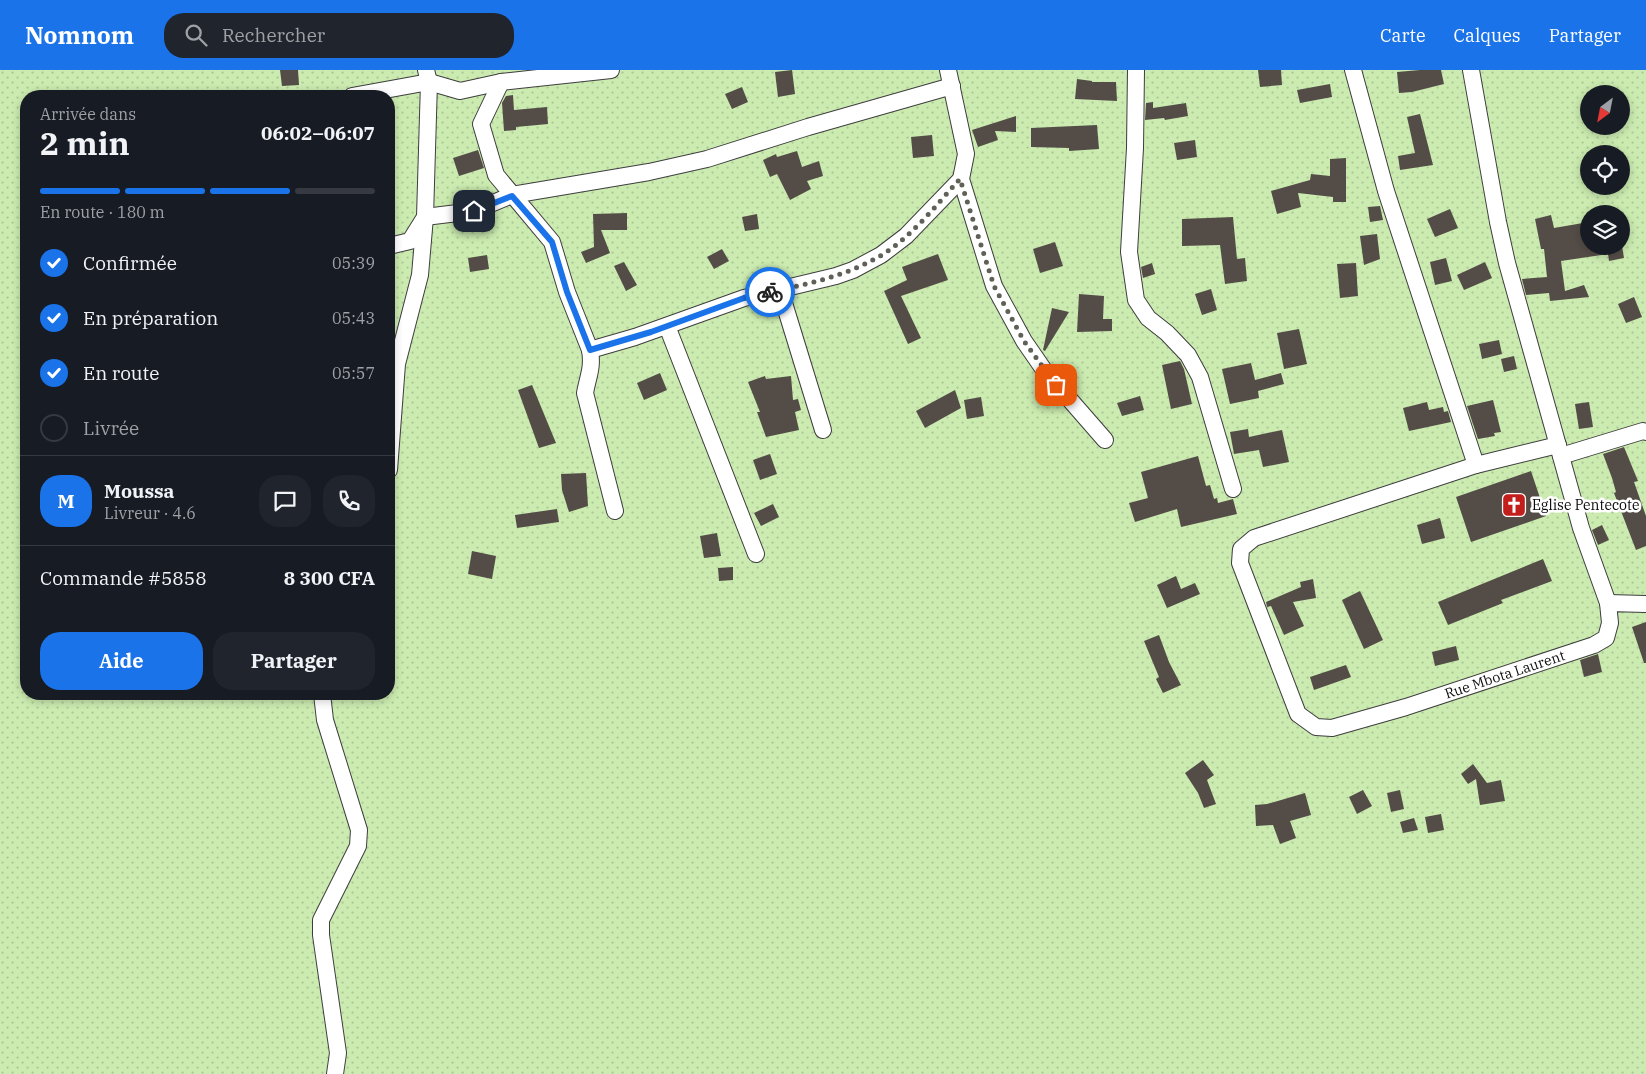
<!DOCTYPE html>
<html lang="fr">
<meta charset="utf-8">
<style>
body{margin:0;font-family:"IBM Plex Serif",serif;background:#20242c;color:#f1f3f6;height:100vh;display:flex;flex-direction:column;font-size:19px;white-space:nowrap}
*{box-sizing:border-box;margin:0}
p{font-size:16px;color:#9ea1a6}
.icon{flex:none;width:28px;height:28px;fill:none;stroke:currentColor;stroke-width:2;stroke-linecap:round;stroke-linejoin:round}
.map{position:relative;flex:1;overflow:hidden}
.side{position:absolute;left:20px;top:20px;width:375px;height:610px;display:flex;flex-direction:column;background:#171b24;border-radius:20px;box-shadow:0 2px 8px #0003}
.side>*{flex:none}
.needle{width:32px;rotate:212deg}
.controls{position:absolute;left:1580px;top:15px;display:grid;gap:10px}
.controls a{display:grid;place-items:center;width:50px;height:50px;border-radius:50%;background:#171b24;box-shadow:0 2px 8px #0003;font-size:25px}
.pin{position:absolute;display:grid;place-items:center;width:42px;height:42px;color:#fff;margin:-21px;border-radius:10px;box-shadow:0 2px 8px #0006}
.courier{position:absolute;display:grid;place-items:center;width:50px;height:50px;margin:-25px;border:4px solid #1a73e8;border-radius:50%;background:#fff;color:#222;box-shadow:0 1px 6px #0007}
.head em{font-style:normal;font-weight:700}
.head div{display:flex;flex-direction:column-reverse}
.head{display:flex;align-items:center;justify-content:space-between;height:85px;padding:0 20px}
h1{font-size:32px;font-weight:700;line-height:38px}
.bar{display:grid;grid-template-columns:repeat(4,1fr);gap:8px 5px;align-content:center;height:60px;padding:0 20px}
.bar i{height:6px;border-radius:4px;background:#363941}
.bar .current{background:#1a73e8}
.bar p{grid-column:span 4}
.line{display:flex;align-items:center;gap:12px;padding:0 20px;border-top:1px solid #363941}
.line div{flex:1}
.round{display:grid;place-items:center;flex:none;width:52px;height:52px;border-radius:20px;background:#20242c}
ol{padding:0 20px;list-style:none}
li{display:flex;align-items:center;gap:15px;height:55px}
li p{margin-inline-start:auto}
li .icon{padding:5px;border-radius:50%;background:#1a73e8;color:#fff;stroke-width:4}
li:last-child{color:#9ea1a6}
li i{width:28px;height:28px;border:2px solid #363941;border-radius:50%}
.button{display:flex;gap:10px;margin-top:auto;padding:10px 20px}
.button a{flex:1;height:58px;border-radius:20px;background:#1a73e8;color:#fff;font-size:20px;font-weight:700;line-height:58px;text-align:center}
.button a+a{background:#20242c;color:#f1f3f6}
header{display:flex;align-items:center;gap:30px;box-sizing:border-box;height:70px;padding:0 25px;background:#1a73e8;color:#fff}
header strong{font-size:24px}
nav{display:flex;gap:28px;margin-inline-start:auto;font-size:18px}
.search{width:350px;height:45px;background:#20242c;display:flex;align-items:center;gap:12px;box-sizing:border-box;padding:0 18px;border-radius:20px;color:#9ea1a6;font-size:19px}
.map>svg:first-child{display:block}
.grass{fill:url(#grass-dots);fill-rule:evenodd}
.building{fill:#544d47}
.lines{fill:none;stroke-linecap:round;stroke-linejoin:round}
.street-casing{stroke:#3e3e3e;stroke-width:18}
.street{stroke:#fff;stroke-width:16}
.done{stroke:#605f58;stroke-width:5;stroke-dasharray:0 9}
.route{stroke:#1a73e8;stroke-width:6}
.labels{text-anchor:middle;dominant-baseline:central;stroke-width:5;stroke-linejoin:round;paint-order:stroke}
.poi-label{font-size:14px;fill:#0b0b0b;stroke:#fff;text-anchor:start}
.street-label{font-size:14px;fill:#0b0b0b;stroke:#fff}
</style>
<header>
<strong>Nomnom</strong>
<div class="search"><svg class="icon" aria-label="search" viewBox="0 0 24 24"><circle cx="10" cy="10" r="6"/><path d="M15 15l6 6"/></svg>Rechercher</div>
<nav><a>Carte</a><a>Calques</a><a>Partager</a></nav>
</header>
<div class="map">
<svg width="1646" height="1004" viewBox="0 0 1646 1004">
<defs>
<pattern id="grass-dots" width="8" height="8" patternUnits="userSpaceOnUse" patternTransform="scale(1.25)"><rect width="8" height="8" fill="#cbebb0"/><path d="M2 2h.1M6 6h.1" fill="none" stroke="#adc896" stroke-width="1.8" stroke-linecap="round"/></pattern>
</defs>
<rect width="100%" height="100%" fill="#fffce8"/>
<!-- grass -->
<path class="grass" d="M 0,0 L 1646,0 L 1646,1004 L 0,1004 ZM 1589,24 L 1621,24 L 1621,56 L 1589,56 ZM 26,26 L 389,26 L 389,624 L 26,624 ZM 1589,84 L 1621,84 L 1621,116 L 1589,116 ZM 1589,144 L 1621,144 L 1621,176 L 1589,176 Z"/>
<!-- building -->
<g class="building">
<polygon points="280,0 298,0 299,15 282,16"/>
<polygon points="792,0 795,24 778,27 775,2"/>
<polygon points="1258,0 1281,0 1282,15 1260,17"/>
<polygon points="1420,0 1441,0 1444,14 1412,22 1399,23 1397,2"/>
<polygon points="1077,9 1092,11 1092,12 1116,12 1117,31 1075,29"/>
<polygon points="1330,14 1332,27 1300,33 1297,20"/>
<polygon points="742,17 748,32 732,39 725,24"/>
<polygon points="513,25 514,40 547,37 548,54 516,57 516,60 504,61 502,33 506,26"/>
<polygon points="1153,32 1153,38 1186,33 1188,46 1165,50 1164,48 1145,50 1146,33"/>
<polygon points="1420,44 1433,95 1400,100 1398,86 1415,83 1407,47"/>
<polygon points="1016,46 1016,62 995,61 998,70 978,77 972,60"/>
<polygon points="1097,55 1099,79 1069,81 1069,78 1031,77 1031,58"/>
<polygon points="932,65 934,86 913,88 911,67"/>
<polygon points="1195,70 1197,87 1177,90 1174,73"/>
<polygon points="478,80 484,98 459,106 453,88"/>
<polygon points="797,81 802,97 819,91 823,106 807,111 811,119 790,130 777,104 770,107 763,90 776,84 777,87"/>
<polygon points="1346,88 1346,132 1333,132 1333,127 1298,123 1301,137 1277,144 1271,121 1310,110 1311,104 1330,106 1330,89"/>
<polygon points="1380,136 1383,150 1370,152 1368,137"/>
<polygon points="1450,139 1458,158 1435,167 1427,149"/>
<polygon points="627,143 627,160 601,160 610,183 586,193 581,182 594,177 593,144"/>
<polygon points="757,144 759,159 745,161 742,147"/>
<polygon points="1551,145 1554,158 1583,153 1587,176 1622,176 1624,188 1609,191 1608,184 1561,191 1565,221 1584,215 1589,227 1550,231 1549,223 1526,225 1522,209 1547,207 1544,179 1541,179 1535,149"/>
<polygon points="1233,147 1237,189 1245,188 1247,211 1225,214 1220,175 1182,176 1182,149"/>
<polygon points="1377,164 1380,189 1364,195 1360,166"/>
<polygon points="1055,172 1063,196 1040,203 1033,179"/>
<polygon points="722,179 729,191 714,199 707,187"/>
<polygon points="938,184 948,210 901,226 921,268 908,274 884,221 907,210 902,197"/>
<polygon points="487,185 489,199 470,202 468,188"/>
<polygon points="1446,188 1452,211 1435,215 1430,192"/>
<polygon points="624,192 637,215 626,221 614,196"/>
<polygon points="1485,192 1492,208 1464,220 1457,205"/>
<polygon points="1152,193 1155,204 1143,208 1141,197"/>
<polygon points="1356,193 1358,226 1340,228 1337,194"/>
<polygon points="1211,219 1217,240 1202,245 1195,224"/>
<polygon points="1079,224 1104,226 1103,249 1112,249 1112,261 1077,262"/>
<polygon points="1634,227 1642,247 1626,253 1618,234"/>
<polygon points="1052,238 1069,242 1045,281 1043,280"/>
<polygon points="1299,259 1307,294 1284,299 1277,263"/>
<polygon points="1499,270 1502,284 1482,289 1479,274"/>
<polygon points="1514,286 1517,299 1504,302 1501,289"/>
<polygon points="1180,291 1184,299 1192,334 1171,339 1162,295"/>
<polygon points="1251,293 1255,310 1281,303 1284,314 1258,321 1259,328 1230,334 1222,299"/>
<polygon points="660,303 667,320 644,330 637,313"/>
<polygon points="765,306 766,309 791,306 793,330 798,329 801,340 795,342 799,360 766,367 757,342 760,342 748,312"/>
<polygon points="532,315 556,373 539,378 518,320"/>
<polygon points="955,320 961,338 925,358 916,341"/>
<polygon points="1140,326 1144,340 1122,346 1117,333"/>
<polygon points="981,327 984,346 967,349 964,330"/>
<polygon points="1493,330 1501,362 1494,363 1495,366 1478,369 1467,336"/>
<polygon points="1427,332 1429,340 1443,337 1444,342 1448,341 1451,352 1409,361 1403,338"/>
<polygon points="1589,332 1593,357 1579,359 1575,334"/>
<polygon points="1248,359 1249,367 1282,360 1289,392 1263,397 1259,380 1234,384 1230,362"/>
<polygon points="1624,377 1638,411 1634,412 1646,446 1646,476 1636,480 1614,423 1616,422 1612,408 1603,384"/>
<polygon points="770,384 777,404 760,410 753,390"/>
<polygon points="1198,386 1206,416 1210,415 1214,429 1217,428 1218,433 1233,429 1237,444 1181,457 1177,439 1135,452 1129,433 1148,428 1141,402"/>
<polygon points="1531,401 1546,446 1471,472 1456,427"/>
<polygon points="586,403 588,436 569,442 562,420 561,404"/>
<polygon points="773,434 779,447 761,456 754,443"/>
<polygon points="557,439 559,452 517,458 515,445"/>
<polygon points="1440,448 1445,468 1422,474 1417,455"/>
<polygon points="1602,455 1609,470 1598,475 1592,460"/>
<polygon points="717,463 721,486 704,488 700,466"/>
<polygon points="472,481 496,486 492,509 468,504"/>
<polygon points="1543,489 1552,511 1501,530 1503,533 1448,555 1438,532"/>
<polygon points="733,497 733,510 719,511 718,498"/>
<polygon points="1176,506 1181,519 1195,513 1200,524 1167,538 1157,515"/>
<polygon points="1313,509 1316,528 1293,532 1304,556 1284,565 1271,536 1267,537 1266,532 1301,517 1300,512"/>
<polygon points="1360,521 1383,570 1364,579 1342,530"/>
<polygon points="1646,552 1646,593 1644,593 1632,557"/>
<polygon points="1159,565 1169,592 1181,615 1163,623 1156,609 1159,607 1144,571"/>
<polygon points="1456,576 1459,590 1435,596 1432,582"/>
<polygon points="1598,584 1602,602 1584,607 1580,590"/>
<polygon points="1346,595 1351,607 1314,620 1310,607"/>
<polygon points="1203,690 1214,705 1207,710 1216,734 1204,738 1198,723 1185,703"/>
<polygon points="1473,694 1487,713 1501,710 1505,731 1480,735 1476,709 1468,714 1461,704"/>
<polygon points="1363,720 1372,736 1357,744 1349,727"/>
<polygon points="1400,720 1404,739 1391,742 1387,723"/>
<polygon points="1305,723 1311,745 1290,751 1296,768 1280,774 1273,755 1256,756 1255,735 1267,734"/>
<polygon points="1441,744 1444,760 1428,763 1425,747"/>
<polygon points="1414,748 1418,760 1403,763 1400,752"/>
</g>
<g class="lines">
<defs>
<g id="street">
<polyline points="948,0 966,84 961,109 994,216 1024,271 1044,300 1105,370"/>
<polyline points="1136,0 1135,78 1129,182 1136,230 1148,248 1167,263 1188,285 1200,307 1233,419"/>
<polyline points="1353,0 1386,121 1476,395"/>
<polyline points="1471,0 1498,152 1507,193 1581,458 1608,533"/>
<polyline points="501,12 481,54 496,105 552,172 567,222 590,280 635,267 744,228 836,206 853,200 881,185 906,166 961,109"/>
<polyline points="352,26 429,12 460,21 501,12 611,0"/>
<polyline points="389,176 410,171 425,147 474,141 512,125 649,102 707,89 808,57 952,16"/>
<polyline points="780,220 823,360"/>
<polyline points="667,256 756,484"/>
<path d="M 590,280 C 593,298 588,306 585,323 L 615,441"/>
<path id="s1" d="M 1558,375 L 1476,395 L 1254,468 L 1241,479 L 1240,493 L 1298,644 L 1316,657 L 1332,658 L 1406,637 L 1594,575 L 1606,568 L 1610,553 L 1608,533 L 1646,534"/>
<polyline points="1561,386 1643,361 1646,362"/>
<polyline points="389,400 397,294 420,205 425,147 429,12 426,0"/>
<polyline points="322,624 325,650 359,760 358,776 321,850 321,865 338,983 335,1004"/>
</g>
</defs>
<!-- street casing -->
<use href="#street" class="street-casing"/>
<!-- street -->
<use href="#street" class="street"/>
</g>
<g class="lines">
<!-- done -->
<path class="done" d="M 770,222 C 808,214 846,206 880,186 C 911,168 936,135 960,109 L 994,216 L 1024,271 L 1056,315"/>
<!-- route -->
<polyline class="route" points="474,141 512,126 552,172 567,222 590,280 651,262 744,228 770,222"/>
</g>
<!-- icons -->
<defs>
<symbol id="church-square" viewBox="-11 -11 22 22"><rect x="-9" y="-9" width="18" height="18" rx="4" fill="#c21e1c" stroke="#fff"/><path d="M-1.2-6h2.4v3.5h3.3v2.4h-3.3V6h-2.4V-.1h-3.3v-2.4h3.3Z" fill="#fff"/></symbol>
</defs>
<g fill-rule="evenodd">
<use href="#church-square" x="1500" y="421" width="28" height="28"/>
</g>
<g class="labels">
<!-- poi labels -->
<g class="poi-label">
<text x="1532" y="435">Eglise Pentecote</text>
</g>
<!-- street labels -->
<g class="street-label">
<text stroke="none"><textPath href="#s1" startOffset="730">Rue Mbota Laurent</textPath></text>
</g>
</g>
</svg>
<div class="controls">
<a><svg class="needle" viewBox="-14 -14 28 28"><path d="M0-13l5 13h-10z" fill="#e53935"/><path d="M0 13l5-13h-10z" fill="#9ea1a6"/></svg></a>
<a><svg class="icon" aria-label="locate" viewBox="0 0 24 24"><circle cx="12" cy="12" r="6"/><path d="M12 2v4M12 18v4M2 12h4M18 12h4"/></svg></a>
<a><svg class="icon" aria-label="layers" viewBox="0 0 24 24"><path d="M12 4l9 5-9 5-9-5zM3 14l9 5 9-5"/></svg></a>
</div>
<div class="pin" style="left:1056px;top:315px;background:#ea580c"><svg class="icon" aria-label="bag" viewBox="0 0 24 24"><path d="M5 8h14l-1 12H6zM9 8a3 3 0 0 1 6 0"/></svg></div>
<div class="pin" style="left:474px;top:141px;background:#1f2937"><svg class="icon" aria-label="home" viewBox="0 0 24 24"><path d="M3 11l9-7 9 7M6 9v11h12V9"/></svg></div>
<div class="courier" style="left:770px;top:222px"><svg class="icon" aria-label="bike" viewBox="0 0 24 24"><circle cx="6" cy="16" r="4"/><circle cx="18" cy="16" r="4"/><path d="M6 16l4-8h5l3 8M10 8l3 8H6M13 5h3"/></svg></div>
<section class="side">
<div class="head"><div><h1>2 min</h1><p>Arrivée dans</p></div><em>06:02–06:07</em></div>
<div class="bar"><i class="current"></i><i class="current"></i><i class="current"></i><i></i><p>En route · 180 m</p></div>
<ol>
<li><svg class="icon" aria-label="check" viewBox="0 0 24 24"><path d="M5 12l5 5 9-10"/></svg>Confirmée<p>05:39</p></li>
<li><svg class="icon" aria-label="check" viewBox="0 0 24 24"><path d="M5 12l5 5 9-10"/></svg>En préparation<p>05:43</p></li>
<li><svg class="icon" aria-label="check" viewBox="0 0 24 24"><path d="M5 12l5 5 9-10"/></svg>En route<p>05:57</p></li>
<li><i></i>Livrée</li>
</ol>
<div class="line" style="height:90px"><b class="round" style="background:#1a73e8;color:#fff">M</b><div><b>Moussa</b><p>Livreur · 4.6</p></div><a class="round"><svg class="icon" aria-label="chat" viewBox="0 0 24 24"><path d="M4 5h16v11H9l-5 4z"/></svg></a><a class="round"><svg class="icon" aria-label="phone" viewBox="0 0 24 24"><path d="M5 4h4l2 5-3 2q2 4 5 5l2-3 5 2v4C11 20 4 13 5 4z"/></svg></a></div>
<div class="line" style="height:65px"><div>Commande #5858</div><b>8 300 CFA</b></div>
<div class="button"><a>Aide</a><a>Partager</a></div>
</section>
</div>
